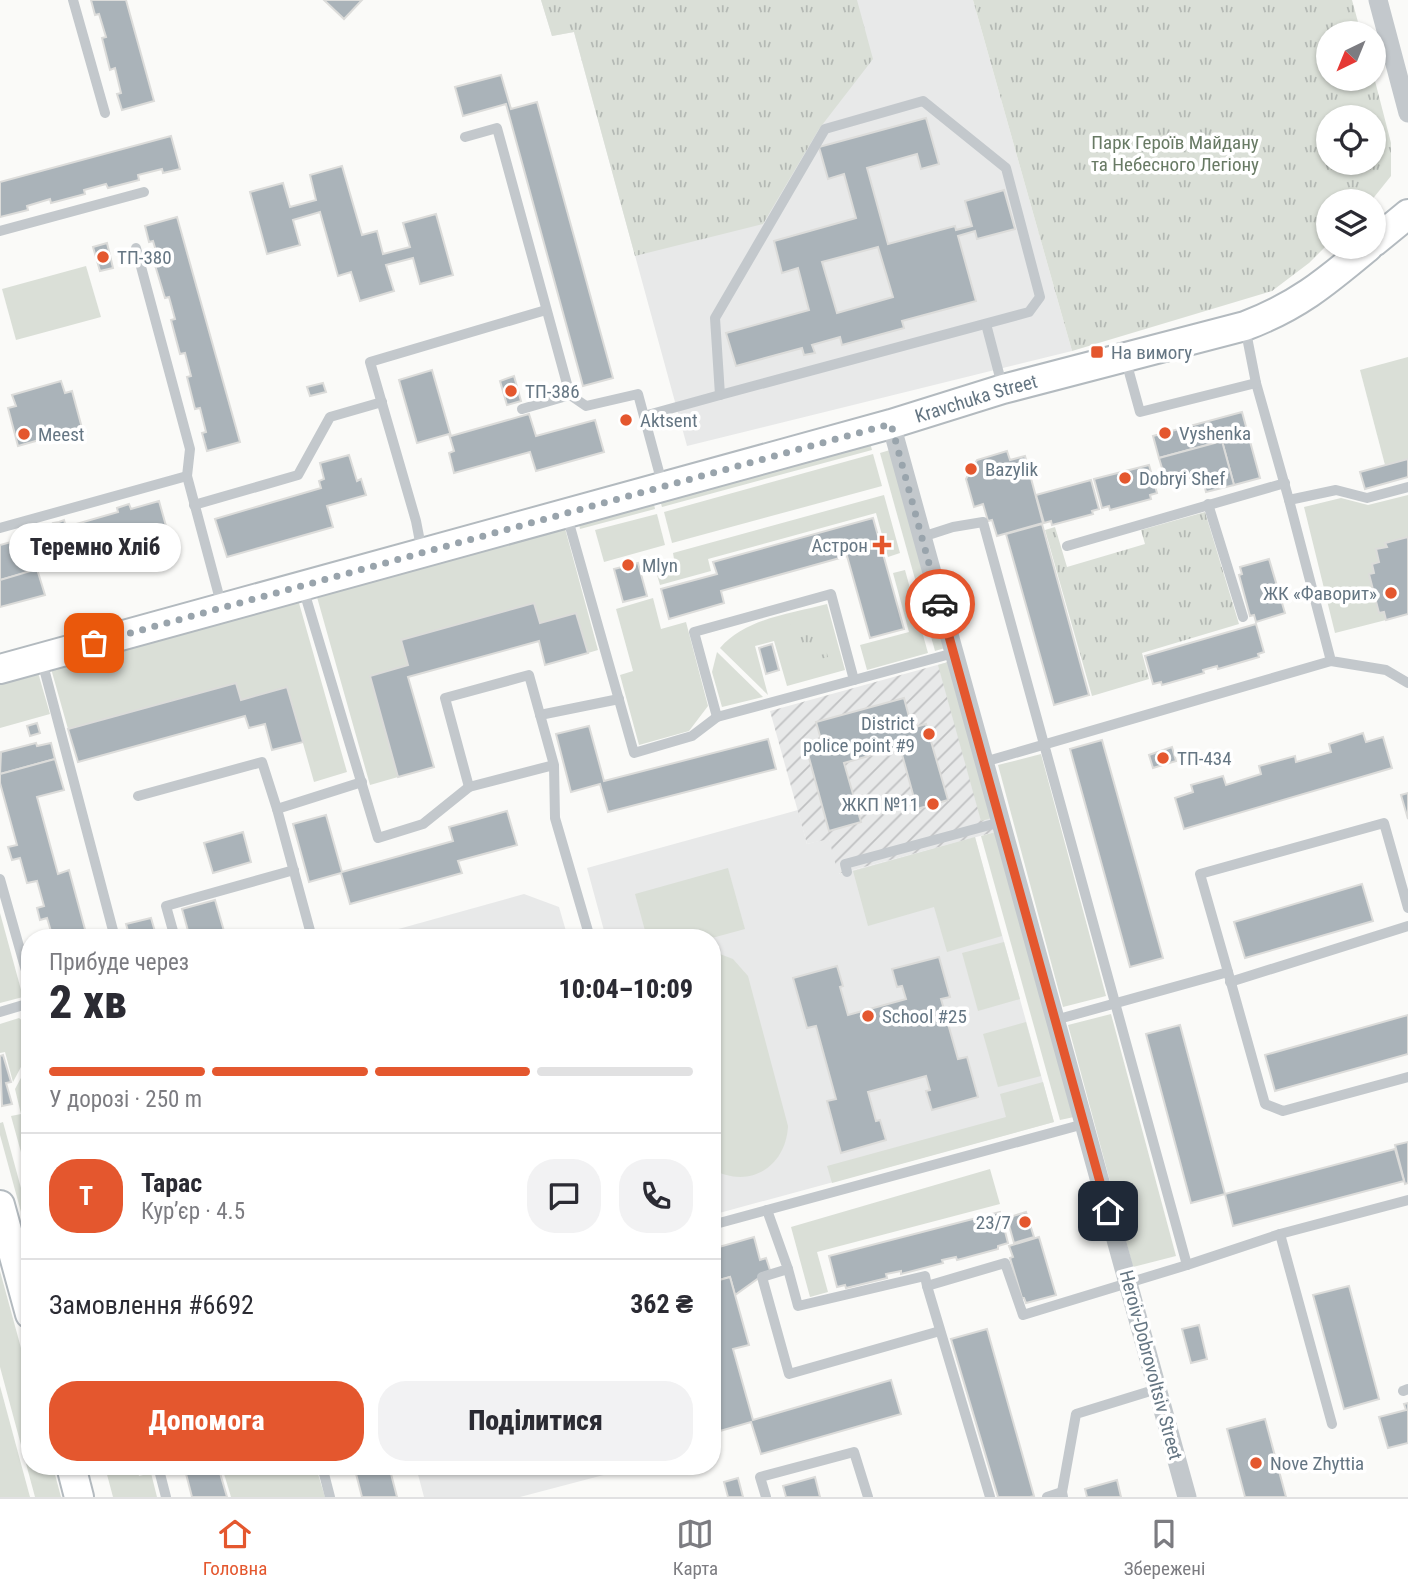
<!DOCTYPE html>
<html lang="uk">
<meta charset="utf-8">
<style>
body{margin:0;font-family:"Roboto Condensed",sans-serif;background:#f2f2f3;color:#2b2b33;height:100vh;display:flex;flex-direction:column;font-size:26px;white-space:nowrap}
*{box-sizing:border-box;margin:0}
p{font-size:23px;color:#7c7c81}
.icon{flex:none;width:38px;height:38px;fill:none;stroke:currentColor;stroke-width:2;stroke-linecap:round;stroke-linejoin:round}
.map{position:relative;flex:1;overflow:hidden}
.side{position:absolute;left:21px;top:929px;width:700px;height:546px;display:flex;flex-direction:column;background:#fff;border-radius:28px;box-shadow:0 2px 5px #0004}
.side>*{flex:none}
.needle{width:46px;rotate:223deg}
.fabs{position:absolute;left:1316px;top:21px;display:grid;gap:14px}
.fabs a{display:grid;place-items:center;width:70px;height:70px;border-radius:50%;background:#fff;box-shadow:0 2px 5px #0004;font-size:35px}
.pin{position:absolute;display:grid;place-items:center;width:60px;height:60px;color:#fff;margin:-30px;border-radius:14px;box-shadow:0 4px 10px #0006}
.courier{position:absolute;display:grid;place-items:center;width:70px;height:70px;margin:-35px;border:5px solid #e4572e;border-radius:50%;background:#fff;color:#222;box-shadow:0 2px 9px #0007}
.bubble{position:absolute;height:49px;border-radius:24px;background:#fff;box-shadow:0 2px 5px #0004;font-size:23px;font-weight:800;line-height:49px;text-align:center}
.summary em{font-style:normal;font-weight:800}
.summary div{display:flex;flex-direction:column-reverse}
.summary{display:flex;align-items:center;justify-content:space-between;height:119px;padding:0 28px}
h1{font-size:46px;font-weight:800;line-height:52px}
.bar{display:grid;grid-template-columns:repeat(4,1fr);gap:10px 7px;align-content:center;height:84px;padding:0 28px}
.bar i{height:9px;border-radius:5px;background:#e1e1e2}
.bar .current{background:#e4572e}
.bar p{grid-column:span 4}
.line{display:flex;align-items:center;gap:18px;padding:0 28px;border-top:2px solid #e1e1e2}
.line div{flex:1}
.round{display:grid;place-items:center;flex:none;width:74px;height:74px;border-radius:28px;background:#f2f2f3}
.action{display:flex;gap:14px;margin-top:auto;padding:14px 28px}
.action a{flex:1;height:80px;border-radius:28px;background:#e4572e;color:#fff;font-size:28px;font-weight:800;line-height:80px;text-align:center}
.action a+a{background:#f2f2f3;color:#2b2b33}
.dock{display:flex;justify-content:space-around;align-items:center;height:98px;border-top:2px solid #e1e1e2;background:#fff;font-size:19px;color:#7c7c81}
.dock a{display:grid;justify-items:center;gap:4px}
.dock .current{color:#e4572e}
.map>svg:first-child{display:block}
.built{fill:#e8e9e9}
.industrial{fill:url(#industrial-furrows)}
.grass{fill:#dadfd7}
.park{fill:url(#park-tufts);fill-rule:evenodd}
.building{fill:#aab3b9;stroke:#dcdcda;stroke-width:2;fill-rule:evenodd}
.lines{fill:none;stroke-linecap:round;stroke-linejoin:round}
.secondary-casing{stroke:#b3babf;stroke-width:32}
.lane{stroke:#c3c8cc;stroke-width:10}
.street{stroke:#c3c8cc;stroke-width:19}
.secondary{stroke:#fff;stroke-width:28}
.done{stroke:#99a4ac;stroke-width:7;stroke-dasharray:0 12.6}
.route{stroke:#e4572e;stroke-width:9}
.poi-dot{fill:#e4572e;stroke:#fff;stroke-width:2.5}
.labels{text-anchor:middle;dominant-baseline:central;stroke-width:7;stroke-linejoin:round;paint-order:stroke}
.park-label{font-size:19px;fill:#687a64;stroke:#fff}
.poi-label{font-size:19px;fill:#657683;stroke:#fff;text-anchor:start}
.street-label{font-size:19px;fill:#657683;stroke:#fff}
</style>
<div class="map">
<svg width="1408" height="1497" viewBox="0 0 1408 1497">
<defs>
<pattern id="industrial-furrows" width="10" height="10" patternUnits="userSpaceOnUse" patternTransform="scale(1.75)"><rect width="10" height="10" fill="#e8e9e9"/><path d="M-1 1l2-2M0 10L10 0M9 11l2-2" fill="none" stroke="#c0c1c2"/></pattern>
<pattern id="park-tufts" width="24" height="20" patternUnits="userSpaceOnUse" patternTransform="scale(1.75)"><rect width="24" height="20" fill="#dadfd7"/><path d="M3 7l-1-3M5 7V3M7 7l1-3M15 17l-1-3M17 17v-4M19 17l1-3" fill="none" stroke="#b4b9b4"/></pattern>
</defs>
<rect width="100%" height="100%" fill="#fafaf8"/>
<!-- built -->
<g class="built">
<polygon points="541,0 973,0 1072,351 687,446 574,32 552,36"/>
<polygon points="798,810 807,844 829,838 839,874 975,837 1054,1122 712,1215 712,938 606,938 587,868"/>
<polygon points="524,894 559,907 568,938 366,938"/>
<polygon points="416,1467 416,1466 634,1467 520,1497 424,1497"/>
</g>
<!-- industrial -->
<polygon class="industrial" points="948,662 995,832 838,874 829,839 807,844 770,711"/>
<!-- grass -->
<g class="grass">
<polygon points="86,266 101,317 16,340 2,289"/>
<polygon points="1408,357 1408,459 1385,465 1360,370"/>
<polygon points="869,439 872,450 662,507 659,497"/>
<polygon points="890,450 945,648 935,651 880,453"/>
<polygon points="873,454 882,486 672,543 664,512"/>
<polygon points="884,495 900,553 888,557 876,513 708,559 711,571 660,585 654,565 674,559 673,553"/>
<polygon points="1408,495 1408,537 1386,543 1387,547 1376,549 1379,562 1372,564 1374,573 1370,575 1379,613 1384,612 1386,620 1335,633 1304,507 1341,498 1368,505"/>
<polygon points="653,499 655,509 580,529 578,519"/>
<polygon points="657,514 665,545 604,562 595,530"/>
<polygon points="563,521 598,650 588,653 576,613 540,623 534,603 401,640 408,665 370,676 398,777 370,785 315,590"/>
<polygon points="905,570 928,653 867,670 860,645 909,632 893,573"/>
<polygon points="297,596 347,772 314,782 287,687 241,700 235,683 68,729 50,665"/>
<polygon points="653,598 661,629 686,622 708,706 689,731 639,745 620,675 633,671 616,609"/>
<path d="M 827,604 L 845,670 L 787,686 L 774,641 L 755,646 L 768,695 L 720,648 C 746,618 790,614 827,604 Z"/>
<polygon points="717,652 763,697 722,707 712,672"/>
<polygon points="948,662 992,818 981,821 938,665"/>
<polygon points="37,669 50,714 0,728 0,679"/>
<polygon points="1041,754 1106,996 1063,1007 998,765"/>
<polygon points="995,832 1074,1117 1060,1120 981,836"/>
<polygon points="975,837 1002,936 947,952 934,907 868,926 853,871"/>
<polygon points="728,868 745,929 712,938 647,938 635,894"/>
<polygon points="0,913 23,997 0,1003"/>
<polygon points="1004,942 1020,999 978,1011 962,953"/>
<path d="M 712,951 L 733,959 L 748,976 L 788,1126 C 786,1167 749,1190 712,1169 Z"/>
<polygon points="1111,1014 1176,1256 1133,1267 1068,1025"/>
<polygon points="19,1018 30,1027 30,1050 13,1082 5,1052 0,1053 0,1024"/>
<polygon points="1026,1022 1041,1076 998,1087 983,1034"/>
<polygon points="30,1061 30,1185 11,1116 21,1114 15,1089"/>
<polygon points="1043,1082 1054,1122 832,1183 827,1166 1006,1117 1000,1094"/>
<polygon points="3,1122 30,1221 30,1245 0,1135 0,1123"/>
<polygon points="990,1169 1000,1204 817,1252 828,1292 810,1297 791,1227"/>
<polygon points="0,1271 30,1381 30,1466 53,1467 61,1497 35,1497 0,1367"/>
<polygon points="0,1386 30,1497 0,1497"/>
<polygon points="105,1467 136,1467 139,1476 151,1473 157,1497 113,1497"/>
<polygon points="222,1467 316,1467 325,1497 231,1497"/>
</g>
<!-- park -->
<g class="park">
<polygon points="541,0 857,0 873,59 819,129 763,224 635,256 574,32 552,36"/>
<path d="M 973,0 L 1352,0 L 1361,33 L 1328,33 L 1328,79 L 1374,77 L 1391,143 L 1391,176 L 1371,201 L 1328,201 L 1328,244 L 1309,263 L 1272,291 L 1072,351 ZM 1374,117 L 1374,163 L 1328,163 L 1328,117 Z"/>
<polygon points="1205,512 1239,624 1142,653 1149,679 1092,696 1045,530 1055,527 1067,567 1145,544 1141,530"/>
<polygon points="817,618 828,657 797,665 786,626"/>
</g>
<!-- building -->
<g class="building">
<polygon points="91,0 126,0 154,101 122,110 117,94 121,93 115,68 110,70 102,38 106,37 99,14 95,15"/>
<polygon points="324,0 362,0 344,19"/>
<polygon points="501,75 511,109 537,102 613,378 583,386 506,104 463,116 455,87"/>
<path d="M 926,118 L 939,164 L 921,169 L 917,154 L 867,168 L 888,244 L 955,226 L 956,230 L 972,226 L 965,201 L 1004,190 L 1015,229 L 977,239 L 975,231 L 958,236 L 976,301 L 902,321 L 904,328 L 842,345 L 840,337 L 812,345 L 815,353 L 804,355 L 802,348 L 736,366 L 726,333 L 809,310 L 798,268 L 782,273 L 774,241 L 856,218 L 844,174 L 828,179 L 819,147 ZM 878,247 L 893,297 L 837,313 L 822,262 Z"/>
<polygon points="171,136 180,169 163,173 162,169 138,175 139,180 108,188 106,184 84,190 85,194 51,203 50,199 27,206 28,210 0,217 0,182"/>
<polygon points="342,166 362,235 377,231 383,254 410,247 403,223 436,214 453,275 420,284 413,258 386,265 394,291 360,301 351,272 338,276 320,212 293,220 300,245 267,254 250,192 283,183 290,207 316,200 310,175"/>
<polygon points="177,217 240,442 207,451 202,433 206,432 200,408 195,409 187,377 191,376 185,353 180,354 171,320 175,319 169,297 165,298 155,265 160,264 153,241 149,242 145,226"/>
<polygon points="107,243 113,268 100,271 93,247"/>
<polygon points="432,370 451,436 529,414 536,436 595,420 604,452 536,471 530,452 454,473 449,453 454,451 449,434 417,443 399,380"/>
<polygon points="514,376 521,401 507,405 500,381"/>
<polygon points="61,381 65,393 72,391 82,428 18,446 8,408 16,406 12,395"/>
<polygon points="323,383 326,392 310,396 307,387"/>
<polygon points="1242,412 1260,478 1234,485 1222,441 1159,458 1153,436"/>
<polygon points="629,414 631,424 624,426 621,417"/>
<polygon points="1222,441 1234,485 1206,492 1202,476 1167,485 1159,458"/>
<polygon points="1007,451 1010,460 1025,456 1043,523 997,536 992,520 988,521 983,504 974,507 966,479 977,460"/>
<polygon points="349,455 357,481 361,479 366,495 327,506 333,527 227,557 215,519 321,488 319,481 324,479 320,463"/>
<polygon points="1408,459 1408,477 1365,489 1360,472"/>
<polygon points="1149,465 1157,493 1150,495 1151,499 1110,510 1109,506 1102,508 1094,479"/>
<polygon points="1091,480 1099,509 1092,511 1093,514 1052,525 1051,521 1044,523 1036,495"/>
<polygon points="159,501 168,533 0,580 0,545 55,530 53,523 59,522 64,520 66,527 118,512 117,508 129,504 131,509"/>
<polygon points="873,518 904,629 870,638 847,556 721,591 724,603 669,619 661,589 717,574 713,562"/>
<polygon points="1042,524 1089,695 1054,705 1006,534"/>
<polygon points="1408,537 1408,614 1386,620 1384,612 1379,613 1369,574 1374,573 1372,564 1379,562 1376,549 1387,547 1385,543"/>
<polygon points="1269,559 1285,613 1256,622 1254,615 1250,616 1239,575 1242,574 1240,567"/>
<polygon points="638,563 647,596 623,602 614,569"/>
<polygon points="37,569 45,595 0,607 0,580"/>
<polygon points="534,603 540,623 576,613 588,653 545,665 539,641 408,677 434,767 398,777 370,676 408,665 401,640"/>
<polygon points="1256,624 1264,652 1258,654 1259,657 1218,669 1217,666 1203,670 1204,673 1162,685 1161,682 1153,684 1145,656"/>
<polygon points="772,644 779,670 766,674 759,648"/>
<polygon points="236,683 241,700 287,687 303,742 272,750 265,724 249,728 245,716 78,762 68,729"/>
<polygon points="904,698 912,728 926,724 948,800 917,809 900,747 844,763 861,822 829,831 808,754 824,750 816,722"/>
<polygon points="37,723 40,733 30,736 27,726"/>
<polygon points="589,726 604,781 768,739 776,769 608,812 600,784 571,792 556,734"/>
<polygon points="1363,733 1366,742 1383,737 1392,768 1184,829 1175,798 1193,792 1191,785 1223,776 1226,785 1261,774 1259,766 1295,756 1296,762 1331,752 1329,744"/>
<polygon points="1102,740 1163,958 1130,967 1070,749"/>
<polygon points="36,743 37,746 51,743 55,759 0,774 1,752"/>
<polygon points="1172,747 1176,761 1153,768 1149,755"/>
<polygon points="55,759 64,790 37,797 58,874 69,870 86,933 67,938 53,938 47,918 40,920 37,908 44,906 37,881 27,883 20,858 12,860 8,847 17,845 0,783 0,774"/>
<polygon points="1408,793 1408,819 1401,795"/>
<polygon points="507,811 517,845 458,861 462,873 350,904 341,873 309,882 293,824 326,815 342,872 453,841 449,827"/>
<polygon points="243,832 251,862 213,873 204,843"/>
<polygon points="1362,884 1373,921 1245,958 1234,922"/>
<polygon points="215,900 226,938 190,938 182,909"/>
<polygon points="151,918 156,935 145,938 130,938 126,924"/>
<polygon points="939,957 950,997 941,999 958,1059 967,1057 978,1097 932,1110 926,1091 930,1090 926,1076 868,1092 876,1121 880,1120 886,1140 841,1153 827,1101 836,1099 816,1026 807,1028 793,978 837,966 843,986 840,987 848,1015 906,999 902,986 897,987 892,969"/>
<polygon points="1408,1015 1408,1054 1275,1091 1265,1055"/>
<polygon points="1180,1025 1225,1194 1191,1203 1146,1034"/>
<polygon points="3,1055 11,1082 6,1083 12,1104 2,1106 0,1056"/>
<polygon points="1408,1142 1408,1183 1405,1184 1395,1145"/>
<polygon points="1395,1149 1404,1181 1233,1226 1225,1194"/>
<polygon points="1000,1212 1008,1243 998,1246 998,1249 957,1260 956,1257 942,1260 943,1263 901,1274 901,1271 886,1274 887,1278 846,1288 845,1285 837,1287 829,1256"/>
<polygon points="1026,1212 1034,1237 1014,1243 1007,1218"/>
<polygon points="754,1237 760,1260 766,1258 770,1270 735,1295 730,1277 712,1282 712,1249"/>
<polygon points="1039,1237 1056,1295 1026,1303 1024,1298 1022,1298 1010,1258 1013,1257 1009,1246"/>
<polygon points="730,1277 749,1345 733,1349 753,1420 891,1380 901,1414 761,1454 751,1422 720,1431 712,1403 712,1282"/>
<polygon points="1349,1286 1379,1399 1344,1409 1313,1295"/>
<polygon points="1199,1325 1207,1359 1191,1363 1182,1329"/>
<polygon points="987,1329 1034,1496 1030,1497 998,1497 951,1339"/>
<polygon points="1408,1403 1408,1443 1388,1448 1379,1417 1406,1410 1404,1404"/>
<polygon points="1265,1419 1286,1497 1245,1497 1227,1429"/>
<polygon points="184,1466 218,1466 227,1497 192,1497"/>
<polygon points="354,1466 389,1466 397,1497 362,1497"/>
<polygon points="815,1477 820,1497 786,1497 783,1486"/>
<polygon points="738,1478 743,1497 728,1497 724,1482"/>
<polygon points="1117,1480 1121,1497 1087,1497 1085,1489"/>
</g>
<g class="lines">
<defs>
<g id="secondary">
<polyline points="1374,242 1408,214"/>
<path id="s1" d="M 0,669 L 891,424 L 1003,389 L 1245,326 C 1298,306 1326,282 1368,247"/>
<polyline points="0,1205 30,1314"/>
<polyline points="71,1466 79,1497"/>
</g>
</defs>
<!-- secondary casing -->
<use href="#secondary" class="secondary-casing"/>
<!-- lane -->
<g class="lane">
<polyline points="73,0 105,113"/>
<polygon points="923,101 1006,168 1040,297 1029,312 720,395 715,318 825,129"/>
<polyline points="465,137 497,128 570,395 586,406 638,394 662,483"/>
<polyline points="0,231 144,192"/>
<polyline points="136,248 190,449 187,476 222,607"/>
<polyline points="986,324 1002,385"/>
<polyline points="1245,327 1256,383 1289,500 1331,661 1386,670 1408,683"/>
<polyline points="1126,361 1140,412 1256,383"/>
<polyline points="522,409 570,395"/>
<polyline points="644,416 720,395"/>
<polyline points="1289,500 1336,490 1367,498 1408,487"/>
<polyline points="1208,504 1243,617"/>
<polyline points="194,505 298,475 330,417 382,402"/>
<polyline points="567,516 634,753 692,736 717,717 954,653"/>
<polyline points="0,528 187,476"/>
<polyline points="922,537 953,527 983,522 1187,1265 1023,1315 1005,1263 927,1286 990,1497"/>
<polyline points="1067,546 1285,483"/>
<polyline points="422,552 416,521 370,362 546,310"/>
<polyline points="303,588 378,838 423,824 469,787"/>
<polyline points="42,661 115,938"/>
<polyline points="540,715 619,699"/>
<polyline points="717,717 694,632 831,594 854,680"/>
<polyline points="984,762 1331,661"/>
<polyline points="554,765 469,787 445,698 529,675 554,765 555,818 590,938"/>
<polyline points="138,796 262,762 277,809 312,938"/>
<polyline points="277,809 362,782"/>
<polyline points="847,872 845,864 1001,822"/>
<polyline points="0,879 30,985"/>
<polyline points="175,938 166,906 294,870"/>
<polyline points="1228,972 1265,1104 1283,1111 1408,1077"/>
<polyline points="1230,982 1408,926"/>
<polyline points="0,1012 30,1003"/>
<polyline points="1055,1020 1228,972 1200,874 1384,823 1408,908"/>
<polyline points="767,1210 788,1269 762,1277 789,1374 940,1331"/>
<polyline points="712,1225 1084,1124"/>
<polyline points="1280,1234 1332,1424"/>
<polyline points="1187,1265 1280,1234 1408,1200"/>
<polyline points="788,1269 798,1306 925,1276 927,1286"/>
<polyline points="1403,1391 1408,1389"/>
<polyline points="158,1466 166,1497"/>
<polyline points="322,1466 330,1497"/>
<polyline points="766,1497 760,1477 854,1452 868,1497"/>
<polyline points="1047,1497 1062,1492"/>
<polyline points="1063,1497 1062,1492 1076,1414 1157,1389"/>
</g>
<!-- street -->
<g class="street">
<polyline points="1378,0 1408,113"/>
<polyline points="891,424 1187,1497"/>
</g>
<!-- secondary -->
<use href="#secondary" class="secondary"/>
</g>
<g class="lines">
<!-- done -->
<polyline class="done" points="94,643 891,424 940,604"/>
<!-- route -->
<polyline class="route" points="940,604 1108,1211"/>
</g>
<!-- markers -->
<g class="poi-dot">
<circle cx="103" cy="257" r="7"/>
<rect x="1090" y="345" width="14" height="14" rx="3.5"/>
<circle cx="511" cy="391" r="7"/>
<circle cx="626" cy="420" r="7"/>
<circle cx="1165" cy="433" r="7"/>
<circle cx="24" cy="434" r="7"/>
<circle cx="971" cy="469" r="7"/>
<circle cx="1125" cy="478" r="7"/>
<path d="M878.5 534.5h7v7h7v7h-7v7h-7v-7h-7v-7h7z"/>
<circle cx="628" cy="565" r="7"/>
<circle cx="1391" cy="593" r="7"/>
<circle cx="929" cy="734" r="7"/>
<circle cx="1163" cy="758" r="7"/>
<circle cx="933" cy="804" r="7"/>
<circle cx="868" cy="1016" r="7"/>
<circle cx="1025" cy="1222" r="7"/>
<circle cx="1256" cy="1463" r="7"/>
</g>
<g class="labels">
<!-- park labels -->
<g class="park-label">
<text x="1175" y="142">Парк Героїв Майдану<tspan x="1175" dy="22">та Небесного Легіону</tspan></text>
</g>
<!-- poi labels -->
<g class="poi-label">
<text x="117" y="257">ТП-380</text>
<text x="1111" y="352">На вимогу</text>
<text x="525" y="391">ТП-386</text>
<text x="640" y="420">Aktsent</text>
<text x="1179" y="433">Vyshenka</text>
<text x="38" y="434">Meest</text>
<text x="985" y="469">Bazylik</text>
<text x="1139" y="478">Dobryi Shef</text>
<text x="868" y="545" text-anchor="end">Астрон</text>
<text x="642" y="565">Mlyn</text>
<text x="1377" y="593" text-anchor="end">ЖК «Фаворит»</text>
<text x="915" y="723" text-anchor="end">District<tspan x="915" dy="22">police point #9</tspan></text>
<text x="1177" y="758">ТП-434</text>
<text x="919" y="804" text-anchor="end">ЖКП №11</text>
<text x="882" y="1016">School #25</text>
<text x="1011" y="1222" text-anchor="end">23/7</text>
<text x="1270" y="1463">Nove Zhyttia</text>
</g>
<!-- street labels -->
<g class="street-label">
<text stroke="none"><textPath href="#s1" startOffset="1013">Kravchuka Street</textPath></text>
<text transform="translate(1151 1365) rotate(75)">Heroiv-Dobrovoltsiv Street</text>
</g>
</g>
</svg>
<div class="fabs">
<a><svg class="needle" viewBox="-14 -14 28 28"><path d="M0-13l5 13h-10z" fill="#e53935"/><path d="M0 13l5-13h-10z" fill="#7c7c81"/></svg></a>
<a><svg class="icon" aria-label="locate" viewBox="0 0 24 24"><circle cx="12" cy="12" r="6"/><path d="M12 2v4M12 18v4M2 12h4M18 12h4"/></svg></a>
<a><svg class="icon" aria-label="layers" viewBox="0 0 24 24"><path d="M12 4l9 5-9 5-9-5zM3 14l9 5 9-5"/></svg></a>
</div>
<div class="pin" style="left:94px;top:643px;background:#ea580c"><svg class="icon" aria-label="bag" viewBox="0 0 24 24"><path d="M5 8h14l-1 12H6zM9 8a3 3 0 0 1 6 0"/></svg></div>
<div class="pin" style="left:1108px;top:1211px;background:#1f2937"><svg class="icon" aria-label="home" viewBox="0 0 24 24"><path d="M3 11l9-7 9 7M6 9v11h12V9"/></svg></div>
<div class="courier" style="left:940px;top:604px"><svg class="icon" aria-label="car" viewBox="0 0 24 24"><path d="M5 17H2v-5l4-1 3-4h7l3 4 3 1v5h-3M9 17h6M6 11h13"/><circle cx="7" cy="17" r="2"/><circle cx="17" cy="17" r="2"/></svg></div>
<div class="bubble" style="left:9px;top:523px;width:172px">Теремно Хліб</div>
<section class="side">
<div class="summary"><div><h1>2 хв</h1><p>Прибуде через</p></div><em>10:04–10:09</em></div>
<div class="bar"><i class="current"></i><i class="current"></i><i class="current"></i><i></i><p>У дорозі · 250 m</p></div>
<div class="line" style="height:126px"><b class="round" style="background:#e4572e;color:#fff">Т</b><div><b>Тарас</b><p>Кур’єр · 4.5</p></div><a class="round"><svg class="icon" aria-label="chat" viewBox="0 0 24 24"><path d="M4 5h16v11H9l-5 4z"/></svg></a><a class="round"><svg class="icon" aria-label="phone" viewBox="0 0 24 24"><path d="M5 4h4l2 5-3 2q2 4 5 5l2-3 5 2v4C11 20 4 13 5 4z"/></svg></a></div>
<div class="line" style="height:91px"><div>Замовлення #6692</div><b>362 ₴</b></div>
<div class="action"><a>Допомога</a><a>Поділитися</a></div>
</section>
</div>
<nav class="dock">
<a class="current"><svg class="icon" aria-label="home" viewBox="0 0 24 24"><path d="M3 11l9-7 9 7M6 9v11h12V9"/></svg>Головна</a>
<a><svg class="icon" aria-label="map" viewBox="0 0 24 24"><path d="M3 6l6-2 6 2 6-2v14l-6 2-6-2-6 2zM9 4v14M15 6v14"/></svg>Карта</a>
<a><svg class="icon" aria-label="saved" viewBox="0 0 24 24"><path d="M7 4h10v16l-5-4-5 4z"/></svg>Збережені</a>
</nav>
